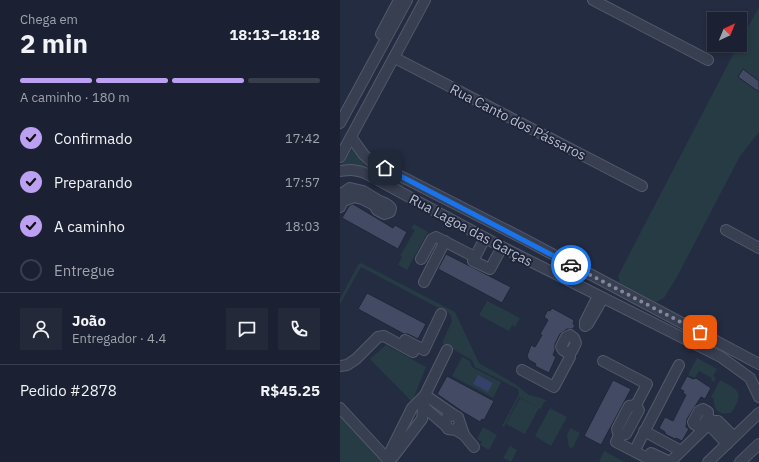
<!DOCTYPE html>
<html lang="pt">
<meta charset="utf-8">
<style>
body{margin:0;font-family:"IBM Plex Sans",sans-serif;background:#24293a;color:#f1f3f6;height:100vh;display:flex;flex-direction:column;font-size:15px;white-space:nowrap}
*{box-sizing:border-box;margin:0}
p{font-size:13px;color:#a0a3ac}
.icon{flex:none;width:22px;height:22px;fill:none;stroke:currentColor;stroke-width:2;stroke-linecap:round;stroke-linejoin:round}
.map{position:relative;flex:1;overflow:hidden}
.panel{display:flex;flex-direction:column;background:#1b2132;width:340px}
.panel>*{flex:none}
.needle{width:26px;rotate:43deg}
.buttons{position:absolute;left:367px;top:12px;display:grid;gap:8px}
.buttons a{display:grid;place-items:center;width:40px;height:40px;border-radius:0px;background:#1b2132;box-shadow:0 2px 6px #0003,0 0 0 1px #393e4d;font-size:20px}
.pin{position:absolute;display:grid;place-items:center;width:34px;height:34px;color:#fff;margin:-17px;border-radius:8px;box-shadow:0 2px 6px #0006}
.courier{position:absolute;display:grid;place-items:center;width:40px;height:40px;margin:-20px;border:3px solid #1a73e8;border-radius:50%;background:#fff;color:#222;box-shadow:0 1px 5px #0007}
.headline em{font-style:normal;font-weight:700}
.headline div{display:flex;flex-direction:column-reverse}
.headline{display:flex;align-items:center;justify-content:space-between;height:68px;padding:0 20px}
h1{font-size:26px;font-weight:700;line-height:30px}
.bar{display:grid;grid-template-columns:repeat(4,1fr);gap:6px 4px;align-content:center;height:48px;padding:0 20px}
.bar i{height:5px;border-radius:3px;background:#393e4d}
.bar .active{background:#bca0f2}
.bar p{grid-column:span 4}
.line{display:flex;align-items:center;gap:10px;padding:0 20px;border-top:1px solid #393e4d}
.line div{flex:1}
.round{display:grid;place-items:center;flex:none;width:42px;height:42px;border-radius:0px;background:#24293a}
ol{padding:0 20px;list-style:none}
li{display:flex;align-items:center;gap:12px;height:44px}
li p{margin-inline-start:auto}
li .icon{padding:4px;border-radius:50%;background:#bca0f2;color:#111;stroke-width:4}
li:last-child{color:#a0a3ac}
li i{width:22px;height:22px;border:2px solid #393e4d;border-radius:50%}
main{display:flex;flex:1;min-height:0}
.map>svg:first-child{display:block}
.green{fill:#263b43}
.water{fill:#354168}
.building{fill:#434b64;stroke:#1f2639}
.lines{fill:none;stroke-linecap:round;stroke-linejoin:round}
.minor-casing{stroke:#535a6c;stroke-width:12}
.minor{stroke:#383f51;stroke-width:10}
.done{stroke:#82889c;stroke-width:4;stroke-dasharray:0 7.2}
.route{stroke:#1a73e8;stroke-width:5}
.labels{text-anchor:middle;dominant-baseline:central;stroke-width:3.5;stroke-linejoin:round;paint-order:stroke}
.street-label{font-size:14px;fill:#b5bacc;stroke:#1d2337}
</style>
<main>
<section class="panel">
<div class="headline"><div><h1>2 min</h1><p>Chega em</p></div><em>18:13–18:18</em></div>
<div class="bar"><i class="active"></i><i class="active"></i><i class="active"></i><i></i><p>A caminho · 180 m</p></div>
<ol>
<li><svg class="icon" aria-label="check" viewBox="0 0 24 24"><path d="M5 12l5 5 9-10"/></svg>Confirmado<p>17:42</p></li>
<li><svg class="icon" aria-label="check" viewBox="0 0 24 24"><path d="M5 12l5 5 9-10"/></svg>Preparando<p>17:57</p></li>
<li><svg class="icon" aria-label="check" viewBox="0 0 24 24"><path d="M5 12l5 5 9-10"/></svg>A caminho<p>18:03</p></li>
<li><i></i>Entregue</li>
</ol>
<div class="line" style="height:72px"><a class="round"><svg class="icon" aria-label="person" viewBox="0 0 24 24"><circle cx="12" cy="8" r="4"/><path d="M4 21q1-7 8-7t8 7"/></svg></a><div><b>João</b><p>Entregador · 4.4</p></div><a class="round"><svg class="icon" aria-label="chat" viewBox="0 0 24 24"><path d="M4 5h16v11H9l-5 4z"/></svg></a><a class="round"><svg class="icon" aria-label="phone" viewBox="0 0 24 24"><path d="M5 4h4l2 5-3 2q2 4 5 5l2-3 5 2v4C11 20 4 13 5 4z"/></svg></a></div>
<div class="line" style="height:52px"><div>Pedido #2878</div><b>R$45.25</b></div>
</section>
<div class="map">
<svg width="419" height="462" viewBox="0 0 419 462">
<rect width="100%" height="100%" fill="#242c42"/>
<!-- green -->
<g class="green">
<polygon points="419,7 419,132 400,156 338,275 324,298 316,302 280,283 278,276 398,45 400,45 400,42"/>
<polygon points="13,148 63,182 65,185 61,188 0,166"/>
<polygon points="74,224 88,232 67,270 58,265 62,257 60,256 75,230 71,228"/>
<polygon points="21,263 115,312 139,363 175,384 189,395 201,398 207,401 204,402 201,409 199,408 185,434 166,424 180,398 198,407 179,397 164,427 162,426 179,394 178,389 135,367 132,360 102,343 112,321 110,314 21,267 0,304 0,299 18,265"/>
<polygon points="147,301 180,318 175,327 172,325 169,331 139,315"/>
<polygon points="46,345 86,367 72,402 30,359"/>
<polygon points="122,357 130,361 132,367 161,382 153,398 112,376"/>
<polygon points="357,358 377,369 373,376 376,378 374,382 371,380 372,378 359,371 355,378 348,375"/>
<path d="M 380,380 C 399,390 405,393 391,413 C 380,415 373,411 374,399 L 371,397 Z"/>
<polygon points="210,408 227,417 211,446 195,436"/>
<polygon points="0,416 42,462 0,462"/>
<polygon points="143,427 157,435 149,450 140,445 142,442 137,439"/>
<polygon points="230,428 240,433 232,449 229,447 227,436"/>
<polygon points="170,446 177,450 171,462 163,458"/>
<polygon points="264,451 285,462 259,462"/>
</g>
<!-- water -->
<polygon class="water" points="138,375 153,383 148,392 133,384"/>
<!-- building -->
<g class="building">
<polygon points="403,69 419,81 419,92 398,77"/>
<polygon points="13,204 53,228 55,225 67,232 58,249 2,218 9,206"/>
<polygon points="106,254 171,287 162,303 98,269"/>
<polygon points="27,293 86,324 78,339 68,334 64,334 18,309"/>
<polygon points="212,308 234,320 233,324 235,325 233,329 227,329 220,334 215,344 215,350 213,355 216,357 209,373 195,366 196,364 189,360 187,356 191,345 195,347 202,335 200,334 208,320 204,317 208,310 210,311"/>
<polygon points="107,376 154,401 144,420 142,419 140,422 123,412 97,394"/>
<polygon points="347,376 353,379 356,378 371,388 365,399 361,397 347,419 346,427 349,429 342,441 336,438 335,439 325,434 325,432 319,428 325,417 333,421 346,395 343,393 344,391 340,389"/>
<polygon points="273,380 291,389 261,445 244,436"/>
</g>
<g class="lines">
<defs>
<g id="minor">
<polyline points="253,0 368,60"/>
<polyline points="41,34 59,0"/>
<polyline points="55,58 302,186"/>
<polyline points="0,123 67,0"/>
<polyline points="11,137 24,155 31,161 184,239 419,364"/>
<polyline points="0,157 85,0"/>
<path d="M 0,171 C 9,170 16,169 25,173 L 162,247 L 381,357 L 410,378 L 419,397"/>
<polyline points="1,194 10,188 23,191 41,202"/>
<path d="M 38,201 C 43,202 48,204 51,208 L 50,212 L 44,214 L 37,210 L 34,205 Z"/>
<polyline points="0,207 3,201 14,197 22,199 34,205"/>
<polyline points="386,230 419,248"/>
<polyline points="145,238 133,261 150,269 162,247"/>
<polyline points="81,259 92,239 96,237 135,257"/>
<polyline points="84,282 105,241"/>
<polyline points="258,296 245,322 245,326 248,324 263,298"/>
<polygon points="230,335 234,338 236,343 232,351 228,353 223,350 221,347 226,337"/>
<polyline points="65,340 84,350 101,314"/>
<polyline points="263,361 307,384 296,405"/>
<polyline points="0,366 7,365 16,359 38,337 44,336 73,352"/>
<polyline points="182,370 214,387 230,357"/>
<polyline points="85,395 114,415"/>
<polygon points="296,405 299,410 286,434 279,436 277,429 289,406"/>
<polyline points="84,407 107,427"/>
<polyline points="0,408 50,462"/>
<polyline points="116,430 124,435 118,417 114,415 107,417 105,422 108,429 116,430 120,424"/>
<polyline points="304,431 341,451"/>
<polyline points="124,435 134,447"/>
<polyline points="279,436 276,442 315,462"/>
<polyline points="387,444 372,428 372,421 378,421 394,437"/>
<polyline points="297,446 339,365"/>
<polyline points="311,453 330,462 372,421 368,417 368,412 363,409 359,411 353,422 354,424 359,427 364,424 368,417"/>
<polyline points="53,457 82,419 85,395"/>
<polyline points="47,458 72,408 85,395 107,350"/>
<polyline points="368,462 419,413"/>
<polyline points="400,462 419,444"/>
</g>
</defs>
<!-- minor casing -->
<use href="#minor" class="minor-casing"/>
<!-- minor -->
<use href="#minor" class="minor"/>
</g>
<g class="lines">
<!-- done -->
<polyline class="done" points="231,265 360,332"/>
<!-- route -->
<polyline class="route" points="45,168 231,265"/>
</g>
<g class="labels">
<!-- street labels -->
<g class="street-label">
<text transform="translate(178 122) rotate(27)">Rua Canto dos Pássaros</text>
<text transform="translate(131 230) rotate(28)">Rua Lagoa das Garças</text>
</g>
</g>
</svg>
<div class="buttons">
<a><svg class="needle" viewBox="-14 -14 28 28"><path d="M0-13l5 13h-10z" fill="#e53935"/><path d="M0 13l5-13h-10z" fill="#a0a3ac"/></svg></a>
</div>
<div class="pin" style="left:360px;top:332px;background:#ea580c"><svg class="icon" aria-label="bag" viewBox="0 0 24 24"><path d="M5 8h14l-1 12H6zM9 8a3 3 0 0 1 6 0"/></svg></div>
<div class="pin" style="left:45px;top:168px;background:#1f2937"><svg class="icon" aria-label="home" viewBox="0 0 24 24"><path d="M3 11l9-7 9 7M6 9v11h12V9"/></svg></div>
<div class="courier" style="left:231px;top:265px"><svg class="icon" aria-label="car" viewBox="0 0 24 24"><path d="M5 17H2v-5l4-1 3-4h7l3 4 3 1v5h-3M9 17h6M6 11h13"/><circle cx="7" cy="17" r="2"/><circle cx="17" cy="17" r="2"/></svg></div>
</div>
</main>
